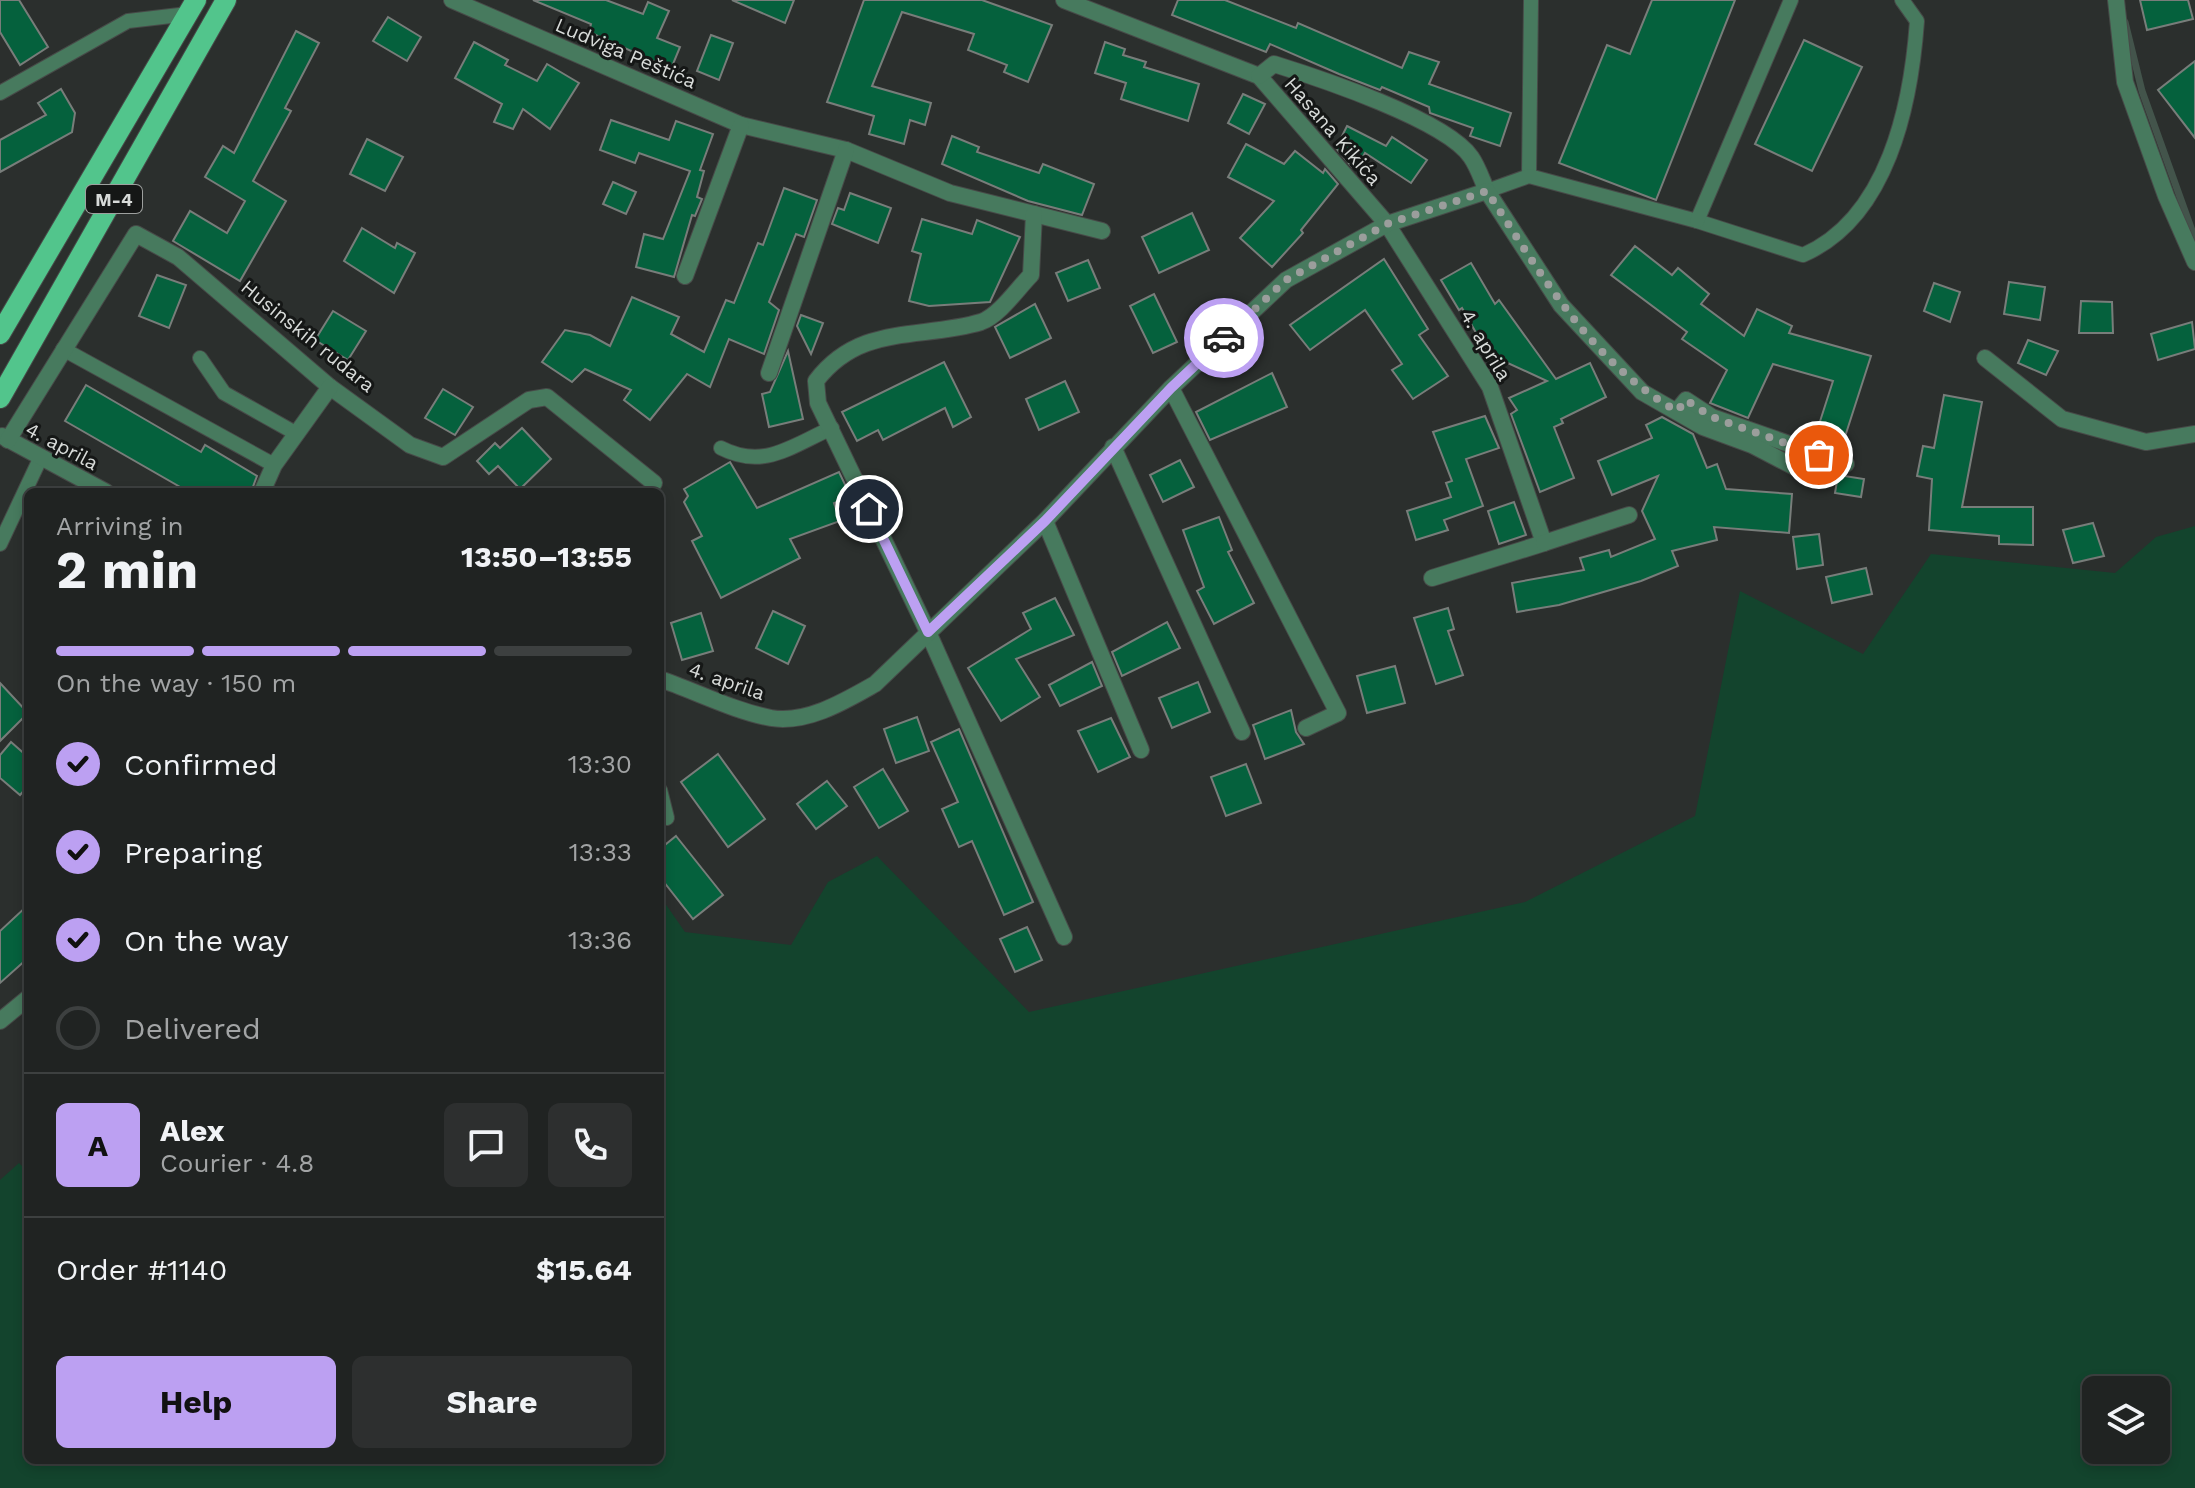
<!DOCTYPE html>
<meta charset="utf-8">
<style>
body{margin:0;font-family:"Work Sans",sans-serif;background:#2d2f2f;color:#f1f3f6;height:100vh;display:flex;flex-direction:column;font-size:30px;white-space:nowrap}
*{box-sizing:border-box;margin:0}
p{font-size:26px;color:#a2a4a5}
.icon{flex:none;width:44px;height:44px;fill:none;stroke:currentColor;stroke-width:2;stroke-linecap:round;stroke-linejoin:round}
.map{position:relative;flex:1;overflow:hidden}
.side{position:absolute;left:24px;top:488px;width:640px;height:976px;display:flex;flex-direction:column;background:#202322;border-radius:12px;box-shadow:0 4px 12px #0003,0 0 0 2px #3d4040}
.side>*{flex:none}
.fabs{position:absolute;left:2082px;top:1376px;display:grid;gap:16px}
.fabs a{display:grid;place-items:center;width:88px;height:88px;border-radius:12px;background:#202322;box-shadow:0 4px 12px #0003,0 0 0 2px #3d4040;font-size:40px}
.pin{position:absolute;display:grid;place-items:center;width:68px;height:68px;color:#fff;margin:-34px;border:4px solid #fff;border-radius:50%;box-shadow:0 2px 8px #0007}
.courier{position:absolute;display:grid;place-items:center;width:80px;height:80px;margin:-40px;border:6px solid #bca0f2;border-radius:50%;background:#fff;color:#222;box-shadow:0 2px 10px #0007}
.head em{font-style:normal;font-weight:700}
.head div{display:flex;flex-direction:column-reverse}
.head{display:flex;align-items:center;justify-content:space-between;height:136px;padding:0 32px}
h1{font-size:52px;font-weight:700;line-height:60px}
.bar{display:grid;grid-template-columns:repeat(4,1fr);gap:12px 8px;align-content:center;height:96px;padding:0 32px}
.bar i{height:10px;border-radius:6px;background:#3d4040}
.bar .current{background:#bca0f2}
.bar p{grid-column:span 4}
.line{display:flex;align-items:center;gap:20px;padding:0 32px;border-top:2px solid #3d4040}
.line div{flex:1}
.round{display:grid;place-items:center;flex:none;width:84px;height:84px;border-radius:12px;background:#2d2f2f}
ol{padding:0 32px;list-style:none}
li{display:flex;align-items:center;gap:24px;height:88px}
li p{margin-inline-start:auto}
li .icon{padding:8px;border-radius:50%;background:#bca0f2;color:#111;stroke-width:4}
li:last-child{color:#a2a4a5}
li i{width:44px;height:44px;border:4px solid #3d4040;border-radius:50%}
.action{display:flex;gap:16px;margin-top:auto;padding:16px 32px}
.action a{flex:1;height:92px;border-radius:12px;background:#bca0f2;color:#111;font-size:32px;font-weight:700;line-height:92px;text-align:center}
.action a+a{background:#2d2f2f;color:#f1f3f6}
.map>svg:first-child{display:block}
.green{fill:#13442d;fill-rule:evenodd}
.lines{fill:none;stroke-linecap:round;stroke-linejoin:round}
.stream{stroke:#43544b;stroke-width:7}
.building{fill:#05613d;stroke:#787d7a;stroke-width:2}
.lane-casing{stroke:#474a48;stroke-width:16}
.street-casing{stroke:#474a48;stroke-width:18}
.primary-casing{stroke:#474a48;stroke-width:22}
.lane{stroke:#477a5e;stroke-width:14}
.street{stroke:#477a5e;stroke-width:16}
.primary{stroke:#52c58c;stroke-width:20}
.done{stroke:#9b9e9c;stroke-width:8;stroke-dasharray:0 14.4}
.route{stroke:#bca0f2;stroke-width:10}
.labels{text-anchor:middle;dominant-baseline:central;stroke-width:6;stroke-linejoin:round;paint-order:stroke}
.shield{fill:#151716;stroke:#9da09e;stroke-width:2}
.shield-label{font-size:18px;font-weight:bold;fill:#d7dad8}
.street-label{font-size:20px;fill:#d7dad8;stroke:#151716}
</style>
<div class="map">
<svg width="2195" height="1488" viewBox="0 0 2195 1488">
<rect width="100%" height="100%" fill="#2b2f2d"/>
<!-- green -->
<path class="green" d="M 2195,526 L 2195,1488 L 0,1488 L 0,1180 L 19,1163 L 28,1172 L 28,1460 L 660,1460 L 660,896 L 685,932 L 791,945 L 828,882 L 877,856 L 1029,1012 L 1525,902 L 1695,816 L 1740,591 L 1863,654 L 1931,554 L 2115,573 L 2156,537 ZM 2156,1390 L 2156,1450 L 2096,1450 L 2096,1390 Z"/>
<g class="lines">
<!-- stream -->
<polyline class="stream" points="2125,22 2142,91 2195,239"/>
</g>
<!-- building -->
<g class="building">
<polygon points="0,0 19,0 48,47 20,65 0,32"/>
<polygon points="533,0 606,0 643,14 648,2 669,11 657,38 680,47 671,69 589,32 591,24"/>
<polygon points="732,0 794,0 785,23"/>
<polygon points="864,0 982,0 1052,25 1028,82 1004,72 1007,65 968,50 974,34 902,12 872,86 931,103 925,125 910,120 904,144 869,134 874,116 827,102"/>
<polygon points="1178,0 1225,0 1296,28 1298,23 1402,68 1409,52 1439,62 1429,84 1511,113 1500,146 1470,136 1473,128 1430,113 1429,107 1382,87 1380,90 1339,74 1270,44 1266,52 1172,15"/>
<polygon points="1652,0 1735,0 1656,200 1559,163 1607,45 1630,54"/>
<polygon points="2140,0 2188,0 2193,19 2147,30"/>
<polygon points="388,17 421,37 407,61 373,41"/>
<polygon points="296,31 319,43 285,108 291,111 253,181 286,201 240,281 173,241 190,211 227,233 245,201 205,177 223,146 234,153"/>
<polygon points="711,35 733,43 719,80 697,71"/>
<polygon points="1804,40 1862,67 1812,171 1755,144"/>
<polygon points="474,42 508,60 505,65 537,81 547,64 579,83 550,129 523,109 513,129 494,122 502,104 455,78"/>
<polygon points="1105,42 1125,49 1123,55 1146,62 1144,67 1199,84 1188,121 1121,99 1126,83 1095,73"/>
<polygon points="2195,61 2195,138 2158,90"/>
<polygon points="61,89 75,113 72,132 0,172 0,140 46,115 38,103"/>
<polygon points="1243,94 1265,104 1249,134 1228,123"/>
<polygon points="611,120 669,140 676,121 713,134 700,170 704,171 697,197 702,199 695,216 692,215 674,277 636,267 644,234 663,239 690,171 639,153 635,163 600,150"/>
<polygon points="1347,126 1386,146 1392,137 1427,160 1411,183 1365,153 1359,164 1352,167 1336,148"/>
<polygon points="952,136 979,147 977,152 1039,173 1043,164 1094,184 1082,215 1028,201 942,164"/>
<polygon points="367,139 403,157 385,191 350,174"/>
<polygon points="1246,144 1284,164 1295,151 1323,173 1325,169 1338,184 1301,230 1303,233 1272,267 1240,238 1274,201 1228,177"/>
<polygon points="613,182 636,192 626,214 603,204"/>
<polygon points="784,188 817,200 804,237 796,234 769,302 779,310 764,354 729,339 710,387 687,374 650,420 624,400 631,390 585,369 572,382 542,362 565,330 590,335 610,346 632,297 679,317 671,334 704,352 726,300 734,303 758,243 763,245"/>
<polygon points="850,193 891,208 878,243 832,224 838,208 844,210"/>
<polygon points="1192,213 1209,250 1159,273 1142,237"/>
<polygon points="922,219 972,234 977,220 1020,237 990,302 929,306 909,301 921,254 912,251"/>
<polygon points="362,228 395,248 397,243 415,253 394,293 344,261"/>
<polygon points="1635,246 1672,275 1678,268 1709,294 1701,304 1744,336 1757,309 1792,326 1789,333 1871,356 1841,449 1814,440 1833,381 1773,364 1748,418 1710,403 1727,370 1682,339 1687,332 1611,275"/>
<polygon points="1384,259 1428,329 1419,335 1448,376 1413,399 1392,370 1402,364 1365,310 1310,350 1290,325"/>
<polygon points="1088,260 1100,288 1068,301 1056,273"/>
<polygon points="1471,263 1495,304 1499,300 1556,379 1590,363 1606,397 1561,419 1563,423 1554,427 1574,478 1540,492 1511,414 1517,410 1509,398 1547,381 1488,354 1462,308 1459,310 1441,280"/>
<polygon points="157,275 186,285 169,328 139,316"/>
<polygon points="2009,282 2045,287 2040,320 2004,314"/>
<polygon points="1934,283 1960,292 1950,322 1924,311"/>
<polygon points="1154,294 1177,342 1153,353 1130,306"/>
<polygon points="2081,301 2112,302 2113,333 2079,333"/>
<polygon points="1035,304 1051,338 1010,358 995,327"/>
<polygon points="333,311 366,331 348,360 315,340"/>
<polygon points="801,315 823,323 811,354 797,326"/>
<polygon points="2192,322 2195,349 2158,360 2151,334"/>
<polygon points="2028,340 2058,351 2046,375 2018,363"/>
<polygon points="788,351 803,419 769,427 762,394 770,392"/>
<polygon points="944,362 971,417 953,427 945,408 883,440 878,430 857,441 842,412"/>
<polygon points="1272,373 1287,407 1210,440 1196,412"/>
<polygon points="1065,381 1079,412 1039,430 1026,399"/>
<polygon points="86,385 201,452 205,445 257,476 251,492 189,492 65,421"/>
<polygon points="443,389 473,407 455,435 425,418"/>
<polygon points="1944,395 1982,402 1962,507 2033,507 2033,545 1999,544 1999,536 1929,530 1932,479 1917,476 1923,446 1934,448"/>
<polygon points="1485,416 1499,448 1466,459 1483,506 1444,520 1448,530 1416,540 1407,511 1451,497 1446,483 1452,481 1433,432"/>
<polygon points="1662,417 1693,434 1707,468 1717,464 1726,489 1792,494 1789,533 1714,527 1717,540 1672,551 1678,566 1641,581 1559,605 1517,612 1512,583 1584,570 1580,558 1609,550 1611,557 1655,539 1642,511 1658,476 1612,495 1598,461 1652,438 1646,425"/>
<polygon points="522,428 551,459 520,489 498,466 489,474 477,461 495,443 500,448"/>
<polygon points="1180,460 1194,487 1163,502 1150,475"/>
<polygon points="730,462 757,508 839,472 851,497 834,503 840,521 790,539 800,558 721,598 692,541 702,536 684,502 688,496 684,489"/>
<polygon points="1838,475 1864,479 1861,497 1835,493"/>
<polygon points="1514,502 1526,535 1499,544 1488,511"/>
<polygon points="1219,517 1232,550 1228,552 1254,603 1214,624 1197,591 1204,587 1183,530"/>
<polygon points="2093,523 2104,556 2073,563 2063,530"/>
<polygon points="1819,534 1823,565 1797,569 1793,537"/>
<polygon points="1866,568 1872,594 1832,603 1826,577"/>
<polygon points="1055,598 1074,635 1016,659 1040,697 1001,721 968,668 1031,629 1023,613"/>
<polygon points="1448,608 1454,629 1448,631 1463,675 1436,684 1414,618"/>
<polygon points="773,611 805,626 788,664 756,648"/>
<polygon points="701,613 713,651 682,660 671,623"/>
<polygon points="1167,622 1180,648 1122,676 1112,652"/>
<polygon points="1092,662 1102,686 1060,706 1049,685"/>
<polygon points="1395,666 1405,703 1367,713 1357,676"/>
<polygon points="1198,682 1210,712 1172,728 1159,698"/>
<polygon points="0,683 28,713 0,741"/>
<polygon points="1291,710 1296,732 1304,744 1265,759 1253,725"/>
<polygon points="917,717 929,751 896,763 884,729"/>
<polygon points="1111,718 1130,757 1098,772 1078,731"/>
<polygon points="959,729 1033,902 1004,915 972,841 959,847 942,809 958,802 931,742"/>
<polygon points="11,742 28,757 28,786 20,795 0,778 0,755"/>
<polygon points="718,754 765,819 728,847 681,782"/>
<polygon points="1246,764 1261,803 1226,816 1211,777"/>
<polygon points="883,769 908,811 879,828 854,787"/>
<polygon points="827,781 847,806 816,829 797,804"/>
<polygon points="676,836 723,895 693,919 660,877 660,849"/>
<polygon points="28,905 28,958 0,983 0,931"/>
<polygon points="1027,927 1042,960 1015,972 1000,939"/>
</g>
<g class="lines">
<defs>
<g id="lane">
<polyline points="0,93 128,21 188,14"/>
<polyline points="1529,176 1531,0"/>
<path d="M 1487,191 L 1529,176 L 1697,221 L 1803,255 C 1888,218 1911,105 1917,21 L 1902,0"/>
<polyline points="1697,221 1791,0"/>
<polyline points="63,349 274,465"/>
<polyline points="200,358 224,393 297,434"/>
<path d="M 721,448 C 764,470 791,446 832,428"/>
<polyline points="0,544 40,459"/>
<polyline points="660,790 667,818"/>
</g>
<g id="street">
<polyline points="452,0 741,125 846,150 950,193 1102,231"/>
<polyline points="1064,0 1259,76 1387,224 1490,387 1544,543 1432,578"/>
<polyline points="2116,0 2125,82 2166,196 2195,262"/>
<path d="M 1259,76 L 1274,64 C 1319,78 1446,120 1471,157 C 1478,167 1482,180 1487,191"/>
<path d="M 1034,214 L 1031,275 C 1018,288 999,316 981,322 C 920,340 860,323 816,381 L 818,403 L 928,632 L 1064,937"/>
<polyline points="685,276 741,125"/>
<polyline points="1985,358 2062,419 2146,442 2195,434"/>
<polyline points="769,373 846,150"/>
<polyline points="1171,388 1338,713 1306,728"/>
<polyline points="1677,411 1686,400 1712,417 1846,464"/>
<polyline points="2,436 106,492"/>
<polyline points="8,440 136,234 178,257 330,387 410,445 443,457 529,400 547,397 654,483"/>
<polyline points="1113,447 1242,732"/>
<polyline points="262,492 274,465 330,387"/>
<polyline points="1045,521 1141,750"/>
<polyline points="1544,543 1629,515"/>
<path d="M 660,679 C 695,691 734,711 771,718 C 807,724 845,701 875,684 L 1045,521 L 1171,388 L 1286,280 L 1387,224 L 1487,191 L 1561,305 L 1642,392 L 1703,427 L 1752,445 L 1806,473"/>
<polyline points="0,1021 28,998"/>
</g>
<g id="primary">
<polyline points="0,334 196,0"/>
<polyline points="0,398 226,0"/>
</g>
</defs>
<!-- lane casing -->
<use href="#lane" class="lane-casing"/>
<!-- street casing -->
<use href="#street" class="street-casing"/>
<!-- primary casing -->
<use href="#primary" class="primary-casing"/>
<!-- lane -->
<use href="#lane" class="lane"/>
<!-- street -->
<use href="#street" class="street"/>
<!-- primary -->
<use href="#primary" class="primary"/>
</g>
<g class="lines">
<!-- done -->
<path class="done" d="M 1224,338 L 1286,280 L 1387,224 L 1487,191 C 1539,271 1591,363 1677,411 L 1686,400 L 1712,417 L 1819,455"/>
<!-- route -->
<polyline class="route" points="869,509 928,632 1045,521 1171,388 1224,338"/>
</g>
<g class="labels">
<!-- shield labels -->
<rect class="shield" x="86" y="185" width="56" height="28" rx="6"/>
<g class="shield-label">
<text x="114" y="199">M-4</text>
</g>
<!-- street labels -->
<g class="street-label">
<text transform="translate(626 53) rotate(23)">Ludviga Peštića</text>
<text transform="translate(1333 131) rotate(49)">Hasana Kikića</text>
<text transform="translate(308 336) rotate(39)">Husinskih rudara</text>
<text transform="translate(1486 345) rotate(59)">4. aprila</text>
<text transform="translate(62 446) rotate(28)">4. aprila</text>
<text transform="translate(727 681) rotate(19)">4. aprila</text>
</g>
</g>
</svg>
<div class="fabs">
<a><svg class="icon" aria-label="layers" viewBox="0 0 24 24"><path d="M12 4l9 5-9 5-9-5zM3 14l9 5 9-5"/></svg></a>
</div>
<div class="pin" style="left:1819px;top:455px;background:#ea580c"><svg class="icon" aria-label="bag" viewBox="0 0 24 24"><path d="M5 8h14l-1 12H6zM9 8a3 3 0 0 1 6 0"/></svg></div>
<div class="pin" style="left:869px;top:509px;background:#1f2937"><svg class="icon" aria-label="home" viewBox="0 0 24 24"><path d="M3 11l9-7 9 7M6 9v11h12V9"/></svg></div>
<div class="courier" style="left:1224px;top:338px"><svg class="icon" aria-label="car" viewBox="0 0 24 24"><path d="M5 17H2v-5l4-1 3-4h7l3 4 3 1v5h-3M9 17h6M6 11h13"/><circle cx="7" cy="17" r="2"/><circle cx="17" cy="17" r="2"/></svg></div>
<section class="side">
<div class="head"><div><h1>2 min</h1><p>Arriving in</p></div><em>13:50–13:55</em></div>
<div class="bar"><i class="current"></i><i class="current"></i><i class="current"></i><i></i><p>On the way · 150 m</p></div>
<ol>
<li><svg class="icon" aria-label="check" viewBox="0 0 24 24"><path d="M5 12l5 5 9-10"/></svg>Confirmed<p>13:30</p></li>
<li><svg class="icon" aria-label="check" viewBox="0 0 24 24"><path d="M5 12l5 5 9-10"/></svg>Preparing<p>13:33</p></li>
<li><svg class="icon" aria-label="check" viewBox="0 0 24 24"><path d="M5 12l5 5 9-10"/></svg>On the way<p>13:36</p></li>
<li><i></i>Delivered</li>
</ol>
<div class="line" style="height:144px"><b class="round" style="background:#bca0f2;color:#111">A</b><div><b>Alex</b><p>Courier · 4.8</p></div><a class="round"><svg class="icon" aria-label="chat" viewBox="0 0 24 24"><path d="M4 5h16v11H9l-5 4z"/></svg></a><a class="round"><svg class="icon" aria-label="phone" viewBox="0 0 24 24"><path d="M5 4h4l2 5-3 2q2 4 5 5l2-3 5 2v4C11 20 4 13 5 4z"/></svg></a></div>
<div class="line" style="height:104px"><div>Order #1140</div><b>$15.64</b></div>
<div class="action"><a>Help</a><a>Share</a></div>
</section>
</div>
